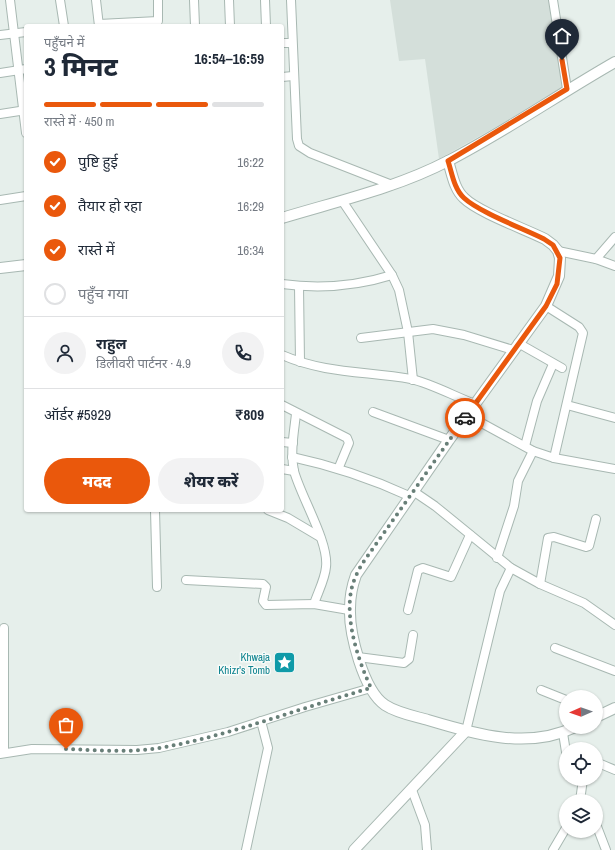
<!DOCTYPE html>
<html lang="hi">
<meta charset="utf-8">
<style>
body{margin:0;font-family:"Archivo Narrow","Noto Sans Devanagari",sans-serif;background:#f2f2f3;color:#1f2937;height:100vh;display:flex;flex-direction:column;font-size:15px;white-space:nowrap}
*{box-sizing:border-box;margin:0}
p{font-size:13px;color:#747a83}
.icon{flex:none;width:22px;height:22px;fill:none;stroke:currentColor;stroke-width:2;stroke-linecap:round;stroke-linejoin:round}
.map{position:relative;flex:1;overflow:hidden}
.panel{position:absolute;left:24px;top:24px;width:260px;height:488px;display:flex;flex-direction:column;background:#fff;border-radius:4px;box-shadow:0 1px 3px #0004}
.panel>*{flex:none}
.needle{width:26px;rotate:268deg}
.controls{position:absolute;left:559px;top:690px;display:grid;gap:8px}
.controls a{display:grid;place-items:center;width:44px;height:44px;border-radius:50%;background:#fff;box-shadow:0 1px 3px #0004;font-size:20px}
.pin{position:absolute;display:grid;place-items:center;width:34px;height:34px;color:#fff;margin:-41px -17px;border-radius:50% 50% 50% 0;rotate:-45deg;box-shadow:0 0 4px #0007}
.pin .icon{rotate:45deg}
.courier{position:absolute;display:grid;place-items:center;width:40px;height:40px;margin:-20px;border:3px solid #ea580c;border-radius:50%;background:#fff;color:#222;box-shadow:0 1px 5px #0007}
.overview em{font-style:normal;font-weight:800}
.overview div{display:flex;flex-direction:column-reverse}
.overview{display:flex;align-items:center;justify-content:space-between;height:68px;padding:0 20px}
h1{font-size:26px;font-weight:800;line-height:30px}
.bar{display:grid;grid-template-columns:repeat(4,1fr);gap:6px 4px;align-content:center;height:48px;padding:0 20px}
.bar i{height:5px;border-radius:3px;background:#e0e1e3}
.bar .on{background:#ea580c}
.bar p{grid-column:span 4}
.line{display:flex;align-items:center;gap:10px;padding:0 20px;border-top:1px solid #e0e1e3}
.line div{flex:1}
.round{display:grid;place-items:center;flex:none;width:42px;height:42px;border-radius:21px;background:#f2f2f3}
ol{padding:0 20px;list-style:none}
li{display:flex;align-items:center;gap:12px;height:44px}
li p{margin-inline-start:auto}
li .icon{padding:4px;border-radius:50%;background:#ea580c;color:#fff;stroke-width:4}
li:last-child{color:#747a83}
li i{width:22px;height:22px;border:2px solid #e0e1e3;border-radius:50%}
.button{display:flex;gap:8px;margin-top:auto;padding:8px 20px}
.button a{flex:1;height:46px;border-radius:24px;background:#ea580c;color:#fff;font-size:16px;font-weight:800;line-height:46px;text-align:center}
.button a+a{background:#f2f2f3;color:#1f2937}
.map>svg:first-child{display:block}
.built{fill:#d4dfda}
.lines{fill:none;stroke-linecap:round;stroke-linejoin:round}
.minor-casing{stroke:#a8b8b2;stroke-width:10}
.tertiary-casing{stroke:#a8b8b2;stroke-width:12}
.minor{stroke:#fff;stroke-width:8}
.tertiary{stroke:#fff;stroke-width:10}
.done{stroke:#687f78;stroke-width:4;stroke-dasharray:0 7.2}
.route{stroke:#ea580c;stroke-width:5}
.labels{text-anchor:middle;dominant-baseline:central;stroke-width:3;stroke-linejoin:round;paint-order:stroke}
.culture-label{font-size:11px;fill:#0d838f;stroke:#f7fbf9;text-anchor:end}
</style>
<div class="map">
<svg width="615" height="850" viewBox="0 0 615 850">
<rect width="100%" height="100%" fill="#e6efeb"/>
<!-- built -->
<polygon class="built" points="390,0 551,0 565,88 439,159 425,59 399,61"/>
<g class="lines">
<defs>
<g id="minor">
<polyline points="10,0 26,133"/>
<polyline points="60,0 64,26"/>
<polyline points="96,0 99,26"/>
<polyline points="194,0 195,26"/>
<polyline points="229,0 230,26"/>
<polyline points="265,0 266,26"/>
<polyline points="291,0 297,139 299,146 310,153 392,185"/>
<polyline points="553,0 567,89"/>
<polyline points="99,24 158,21 158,0"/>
<polyline points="0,35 26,32"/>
<polyline points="282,43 292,43"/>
<polyline points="0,73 26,69"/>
<polyline points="282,77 293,76"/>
<polyline points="0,114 26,110"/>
<polyline points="0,200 26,196"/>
<polyline points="343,202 392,275 399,290 408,332 413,380"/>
<polyline points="558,251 596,259 615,266"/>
<polyline points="596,259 615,237"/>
<path d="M 282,284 C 319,289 357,286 392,275"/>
<polyline points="299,286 300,362"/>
<polyline points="546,306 579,327 583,333 554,458"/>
<polyline points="361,338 433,329 464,335 513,350"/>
<polyline points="518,343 562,368"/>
<path d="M 282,355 C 326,374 366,371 411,379 C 430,383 456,397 475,404"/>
<polyline points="282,405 347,438 349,443 339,467"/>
<polyline points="567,405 615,418"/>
<polyline points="373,412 449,440"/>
<path d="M 296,414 C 294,432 290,453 294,471 C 301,497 329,542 326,567 C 325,579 318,592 314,604"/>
<polyline points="467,415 533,451 554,458 615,469"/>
<polyline points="282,442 293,443"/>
<polyline points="525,446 537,401 553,364"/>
<path d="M 292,457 C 334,466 370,478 409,496"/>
<polyline points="282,469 294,471"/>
<polyline points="413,491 435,506 511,568 540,584 584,603 615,625"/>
<polyline points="155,510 157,587"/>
<polyline points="268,510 288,518 320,537"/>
<polyline points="497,558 514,506 518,481 533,451"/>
<polyline points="186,580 263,584 266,587 263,601 266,605 314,604 349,610"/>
<polyline points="540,584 548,538 554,537 586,547 589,546 596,519"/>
<polyline points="408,610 418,570 423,568 451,577 470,535"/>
<polyline points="4,628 4,753"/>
<polyline points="555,648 615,671"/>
<polyline points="358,657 404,663 409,659 413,635"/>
<polyline points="541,690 566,700"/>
<polyline points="466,731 500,591 511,568"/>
<polyline points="563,733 566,752"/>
<polyline points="0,754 32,749 137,750 159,748 228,732 305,707 371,688"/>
<polyline points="596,762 615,770"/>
<polyline points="412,790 425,825 427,850"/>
<polyline points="580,801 583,779"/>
<polyline points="596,824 606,850"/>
<polyline points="246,850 268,748 261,721"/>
<polyline points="553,850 566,828"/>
</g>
<g id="tertiary">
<path d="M 448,161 C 452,173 454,189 464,198 C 478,212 525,229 545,239 L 553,245 L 558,251 L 560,258 L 559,276 L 546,306 L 449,440 L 356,575 C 352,586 350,596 350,608 C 349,633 363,690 385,705 C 397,713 414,716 428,720 C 475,734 528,750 575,727"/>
<path d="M 282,218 C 338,201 396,188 448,161 C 506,131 559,94 615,62"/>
<polyline points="0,268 26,265"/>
<polyline points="596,717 615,708"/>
<polyline points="354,850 466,731"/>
</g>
</defs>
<!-- minor casing -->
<use href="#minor" class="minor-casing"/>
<!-- tertiary casing -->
<use href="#tertiary" class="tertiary-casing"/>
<!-- minor -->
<use href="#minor" class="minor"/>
<!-- tertiary -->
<use href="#tertiary" class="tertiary"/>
</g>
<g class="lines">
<!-- done -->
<path class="done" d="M 66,749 C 97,750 129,753 160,748 C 232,735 300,708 371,688 C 358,660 344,618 352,587 C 354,579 358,571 362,564 L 465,418"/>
<!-- route -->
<path class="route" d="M 465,418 L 546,306 L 557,284 L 560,258 L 553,245 L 544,239 C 524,229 479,212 464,198 C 454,189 452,173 448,161 L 567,89 L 562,60"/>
</g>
<!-- icons -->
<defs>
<symbol id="sight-square" viewBox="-11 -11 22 22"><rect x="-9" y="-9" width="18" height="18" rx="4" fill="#0f9aa8" stroke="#f7fbf9"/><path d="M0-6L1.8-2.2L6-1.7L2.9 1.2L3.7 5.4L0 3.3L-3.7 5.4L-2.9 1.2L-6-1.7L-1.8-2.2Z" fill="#fff"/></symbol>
</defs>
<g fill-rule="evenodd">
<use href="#sight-square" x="272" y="650" width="25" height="25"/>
</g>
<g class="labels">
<!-- culture labels -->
<g class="culture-label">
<text x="270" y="657">Khwaja<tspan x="270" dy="13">Khizr's Tomb</tspan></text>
</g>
</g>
</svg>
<div class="controls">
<a><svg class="needle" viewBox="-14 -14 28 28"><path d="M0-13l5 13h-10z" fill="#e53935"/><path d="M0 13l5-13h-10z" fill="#747a83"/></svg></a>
<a><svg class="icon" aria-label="locate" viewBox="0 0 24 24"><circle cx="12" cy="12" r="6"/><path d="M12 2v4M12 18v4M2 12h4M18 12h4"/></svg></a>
<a><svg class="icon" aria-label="layers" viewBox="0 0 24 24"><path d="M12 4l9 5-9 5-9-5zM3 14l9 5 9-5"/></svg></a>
</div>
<div class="pin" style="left:66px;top:749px;background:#ea580c"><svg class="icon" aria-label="bag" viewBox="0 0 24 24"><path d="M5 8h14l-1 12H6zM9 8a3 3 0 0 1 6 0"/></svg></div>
<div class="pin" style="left:562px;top:60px;background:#1f2937"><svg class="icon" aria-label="home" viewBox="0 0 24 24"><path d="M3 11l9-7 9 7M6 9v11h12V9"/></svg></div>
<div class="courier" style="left:465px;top:418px"><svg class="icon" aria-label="car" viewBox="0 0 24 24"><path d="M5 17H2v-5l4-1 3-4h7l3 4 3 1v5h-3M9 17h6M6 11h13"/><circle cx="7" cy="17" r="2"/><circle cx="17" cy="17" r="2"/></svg></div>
<section class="panel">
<div class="overview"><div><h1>3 मिनट</h1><p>पहुँचने में</p></div><em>16:54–16:59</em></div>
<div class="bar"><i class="on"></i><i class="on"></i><i class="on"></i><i></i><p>रास्ते में · 450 m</p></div>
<ol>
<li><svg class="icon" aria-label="check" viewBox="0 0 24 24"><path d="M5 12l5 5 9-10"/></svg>पुष्टि हुई<p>16:22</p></li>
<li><svg class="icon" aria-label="check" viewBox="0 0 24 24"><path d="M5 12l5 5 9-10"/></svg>तैयार हो रहा<p>16:29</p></li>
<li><svg class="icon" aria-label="check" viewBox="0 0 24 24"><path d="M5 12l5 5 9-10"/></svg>रास्ते में<p>16:34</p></li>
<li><i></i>पहुँच गया</li>
</ol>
<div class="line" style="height:72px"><a class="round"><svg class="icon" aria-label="person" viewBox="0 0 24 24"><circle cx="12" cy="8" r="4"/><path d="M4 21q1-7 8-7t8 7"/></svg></a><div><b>राहुल</b><p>डिलीवरी पार्टनर · 4.9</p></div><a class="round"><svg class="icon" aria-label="phone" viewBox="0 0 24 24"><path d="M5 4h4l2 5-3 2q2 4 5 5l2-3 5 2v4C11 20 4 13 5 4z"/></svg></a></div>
<div class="line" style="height:52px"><div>ऑर्डर #5929</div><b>₹809</b></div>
<div class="button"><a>मदद</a><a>शेयर करें</a></div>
</section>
</div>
